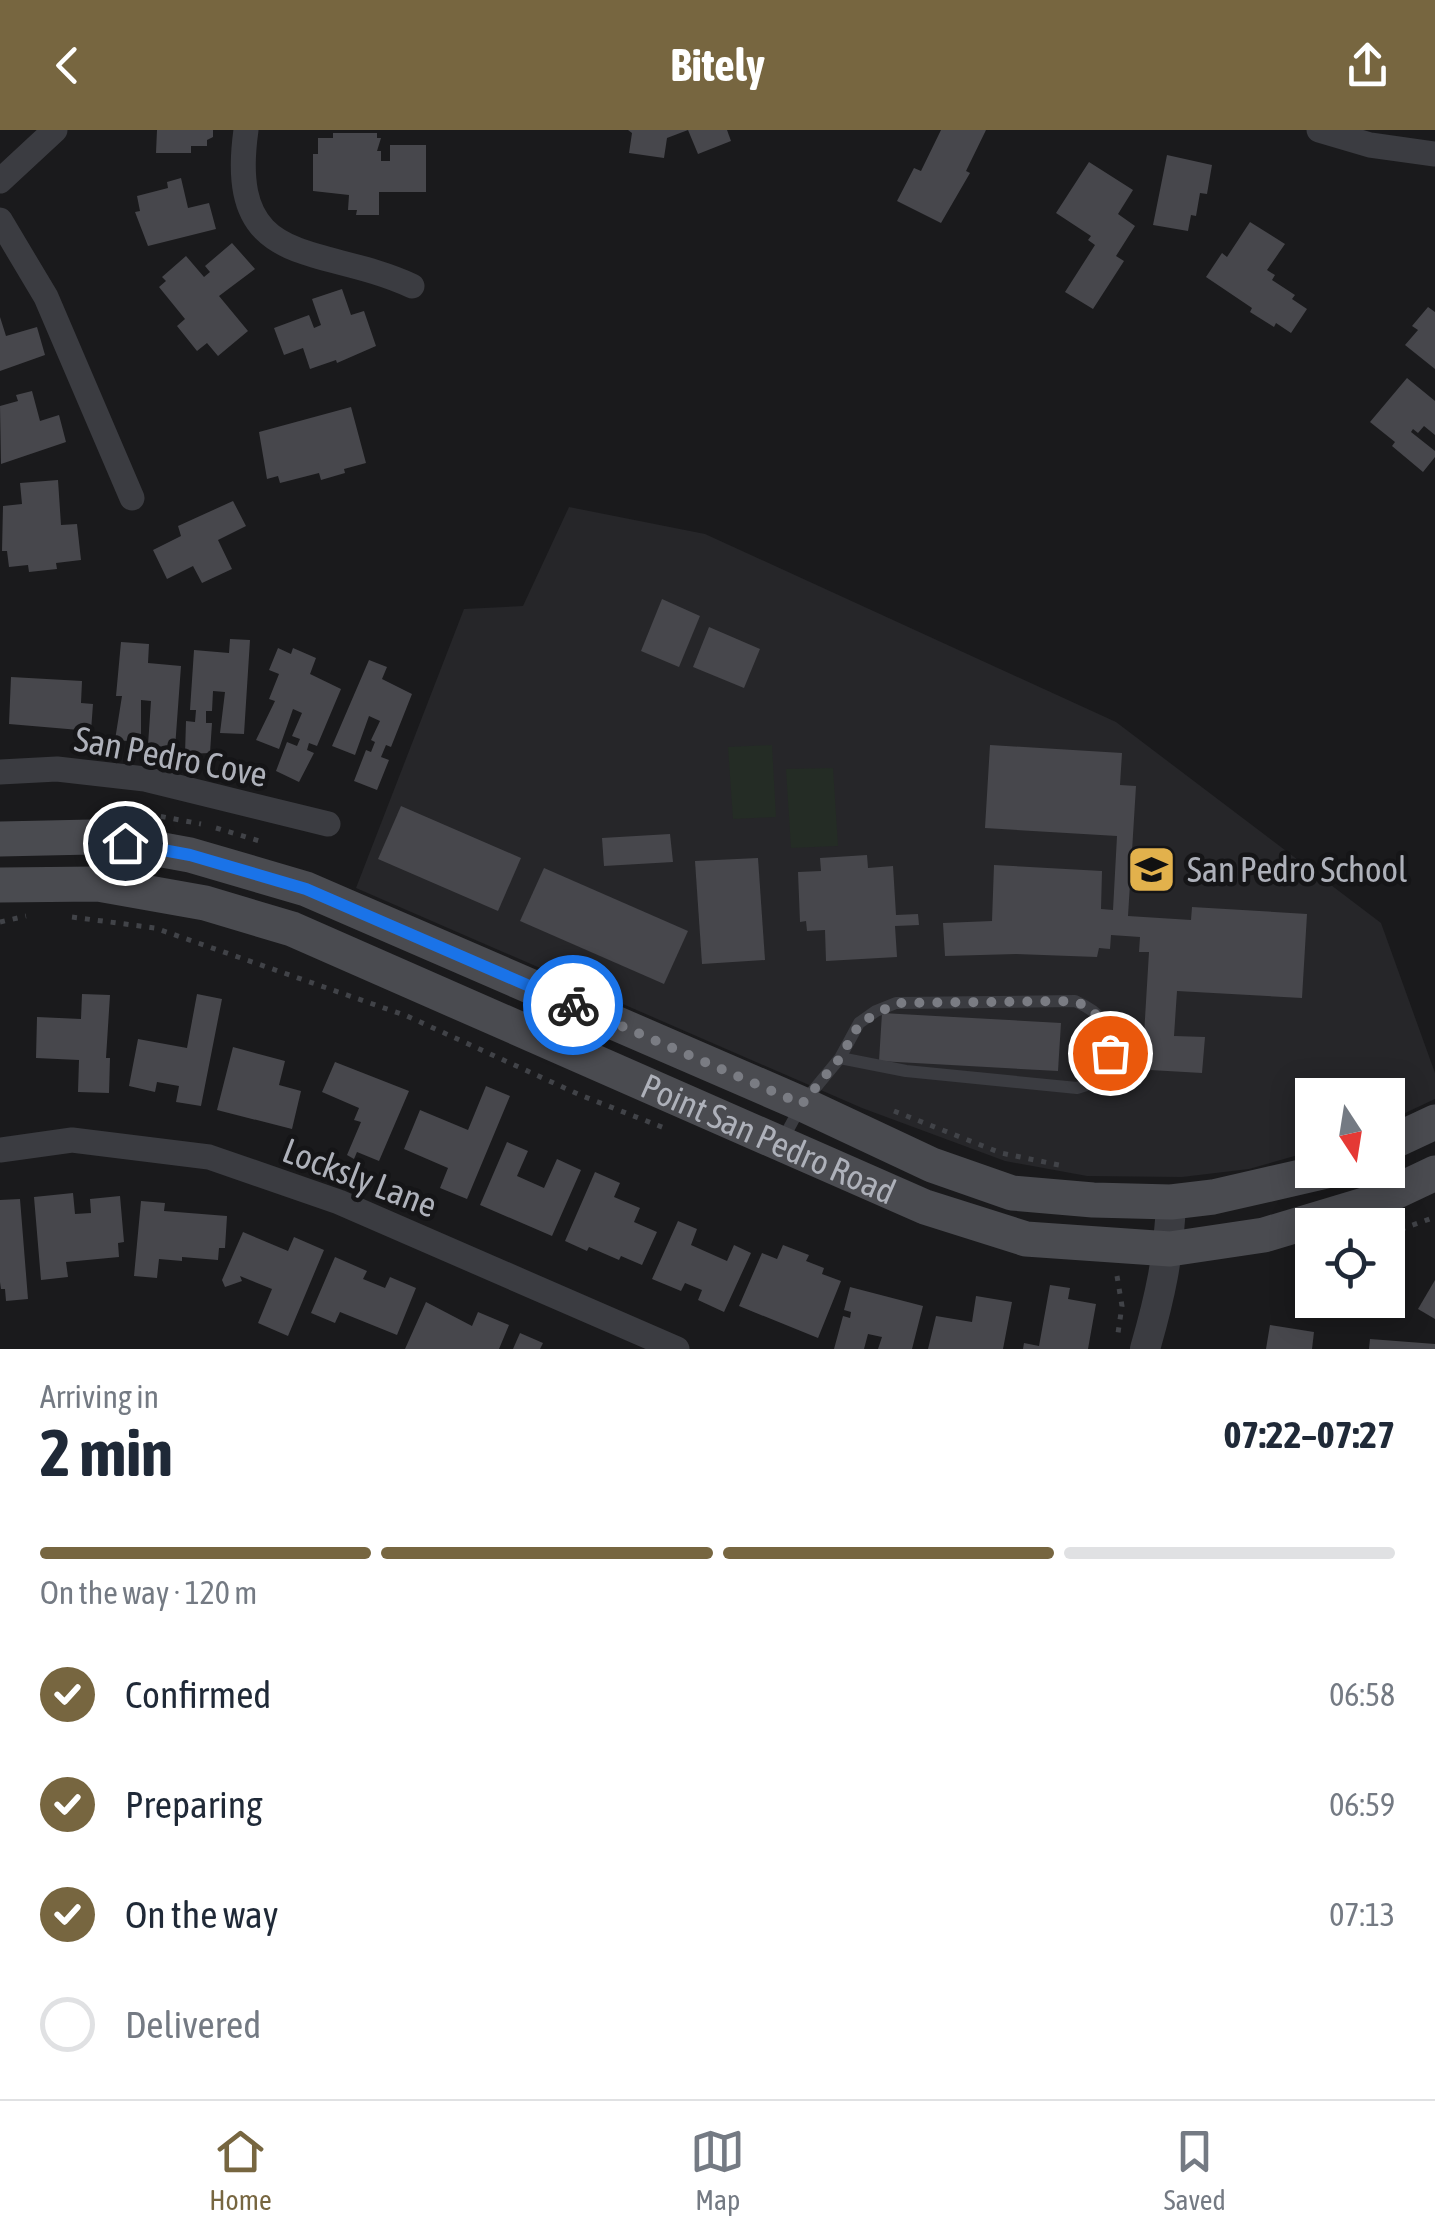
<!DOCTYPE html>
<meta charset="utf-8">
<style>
body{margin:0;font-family:"Asap Condensed",sans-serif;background:#f2f2f3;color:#1f2937;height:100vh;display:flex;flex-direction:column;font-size:38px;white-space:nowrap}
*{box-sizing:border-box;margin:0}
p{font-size:32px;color:#747a83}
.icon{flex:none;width:55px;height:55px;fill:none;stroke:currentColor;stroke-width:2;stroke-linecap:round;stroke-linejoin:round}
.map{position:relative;height:1219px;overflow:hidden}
.details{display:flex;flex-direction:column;background:#fff;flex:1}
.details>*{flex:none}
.needle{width:65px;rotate:168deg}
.controls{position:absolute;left:1295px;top:948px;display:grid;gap:20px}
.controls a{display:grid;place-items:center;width:110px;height:110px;border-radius:0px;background:#fff;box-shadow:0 5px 25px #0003;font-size:50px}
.pin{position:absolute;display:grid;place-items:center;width:85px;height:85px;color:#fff;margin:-42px;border:5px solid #fff;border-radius:50%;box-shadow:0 2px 10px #0007}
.courier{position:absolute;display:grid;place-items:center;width:100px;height:100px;margin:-50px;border:8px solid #1a73e8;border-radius:50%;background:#fff;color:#222;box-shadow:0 2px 12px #0007}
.overview em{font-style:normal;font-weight:700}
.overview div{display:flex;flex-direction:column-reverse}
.overview{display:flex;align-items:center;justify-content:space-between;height:170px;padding:0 40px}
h1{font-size:65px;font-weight:700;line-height:75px}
.bar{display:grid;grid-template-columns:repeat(4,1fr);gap:15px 10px;align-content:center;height:120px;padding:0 40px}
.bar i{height:12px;border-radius:8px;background:#e0e1e3}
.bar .active{background:#776640}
.bar p{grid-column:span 4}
ol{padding:0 40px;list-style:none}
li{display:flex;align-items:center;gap:30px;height:110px}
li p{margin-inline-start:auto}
li .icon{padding:10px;border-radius:50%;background:#776640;color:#fff;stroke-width:4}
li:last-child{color:#747a83}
li i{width:55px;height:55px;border:5px solid #e0e1e3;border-radius:50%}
header{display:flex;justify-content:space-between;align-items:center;height:130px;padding:0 40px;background:#776640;color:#fff;font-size:45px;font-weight:700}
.dock{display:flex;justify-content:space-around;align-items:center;height:140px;border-top:2px solid #e0e1e3;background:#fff;font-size:28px;color:#747a83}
.dock a{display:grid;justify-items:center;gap:5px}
.dock .active{color:#776640}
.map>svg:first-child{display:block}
.built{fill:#262629}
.green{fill:#242c25}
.building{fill:#47474c}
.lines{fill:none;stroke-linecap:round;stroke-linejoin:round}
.path{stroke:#414348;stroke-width:5;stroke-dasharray:5 8;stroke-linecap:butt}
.service{stroke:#3b3c41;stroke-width:12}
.minor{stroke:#3b3c41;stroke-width:25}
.tertiary{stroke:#3b3c41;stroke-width:30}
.secondary{stroke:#4a4b50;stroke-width:35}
.done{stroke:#7a7c83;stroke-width:10;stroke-dasharray:0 18}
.route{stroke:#1a73e8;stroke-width:12}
.labels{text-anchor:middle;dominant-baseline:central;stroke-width:9;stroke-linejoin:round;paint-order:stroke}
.street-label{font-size:35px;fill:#aeb1ba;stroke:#151517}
.poi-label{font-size:35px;fill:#aeb1ba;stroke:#151517;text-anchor:start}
</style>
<header><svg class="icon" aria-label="back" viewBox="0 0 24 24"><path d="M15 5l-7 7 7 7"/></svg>Bitely<svg class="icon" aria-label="share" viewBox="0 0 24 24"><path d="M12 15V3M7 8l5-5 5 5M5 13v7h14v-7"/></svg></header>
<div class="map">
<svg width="1435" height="1219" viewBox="0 0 1435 1219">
<rect width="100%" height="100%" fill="#1a1a1c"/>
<!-- built -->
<polygon class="built" points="569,377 705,404 1116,592 1381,793 1435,943 1435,969 1388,991 1388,965 1312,965 1312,1021 1249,1039 1182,1047 1087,1046 1005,1031 862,978 356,758 464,479 523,476"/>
<!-- green -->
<g class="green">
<polygon points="772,615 776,687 733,689 728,617"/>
<polygon points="833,638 838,716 791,718 786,639"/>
</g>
<!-- building -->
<g class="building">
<polygon points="157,0 213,0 213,7 207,10 207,16 191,16 191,23 156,23"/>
<polygon points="628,0 688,0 667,8 664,28 629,23 632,3"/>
<polygon points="688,0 727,0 731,11 698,24"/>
<polygon points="941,0 986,0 966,41 970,43 941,93 897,71 914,38 921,41"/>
<polygon points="333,3 377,3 377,8 381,8 377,21 381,21 381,31 390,31 390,15 426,15 426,62 379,62 379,85 356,85 357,80 348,80 349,65 313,61 313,24 318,24 318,8 333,8"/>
<polygon points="1167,25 1212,35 1207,64 1200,63 1196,86 1191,85 1188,101 1153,95"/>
<polygon points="1089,32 1133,60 1118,84 1135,96 1116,126 1124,131 1093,179 1065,162 1095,115 1088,110 1091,106 1056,83"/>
<polygon points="181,48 188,78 209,73 216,99 148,116 135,82 140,81 137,66 168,58 167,52"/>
<polygon points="1250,92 1285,114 1267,140 1275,145 1272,150 1295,165 1292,169 1307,179 1291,203 1276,193 1274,197 1250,182 1252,178 1206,147 1222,123 1227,127"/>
<polygon points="232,113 255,139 219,166 248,201 218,226 207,213 197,221 177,196 185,189 159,157 166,151 162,147 186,126 204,147 210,142 205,136"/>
<polygon points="342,159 351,185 364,181 376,216 337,233 336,230 310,239 303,218 284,225 274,198 309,185 314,198 321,195 312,169"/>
<polygon points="1428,177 1435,182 1435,239 1405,215 1418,200 1412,196"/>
<polygon points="0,187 6,206 37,197 45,225 0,241"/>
<polygon points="1407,248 1435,271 1435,305 1424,296 1418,303 1413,299 1411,302 1435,321 1435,327 1423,342 1392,316 1395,312 1370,292"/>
<polygon points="32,261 40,291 59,285 66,312 1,334 0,276 18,271 16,265"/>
<polygon points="351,277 366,333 344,339 345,343 321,350 319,343 280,353 278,346 267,349 259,302"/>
<polygon points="58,350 61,395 77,394 81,430 56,433 57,439 29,442 28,435 9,437 7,421 2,421 3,376 22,374 20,353"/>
<polygon points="233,371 246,396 218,410 232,439 202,453 193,436 167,449 153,420 181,406 178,396"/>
<polygon points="662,469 700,486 679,537 641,521"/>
<polygon points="709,497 760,519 744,558 693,537"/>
<polygon points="230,509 250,510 244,604 220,603 225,562 213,561 212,581 206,581 206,593 212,593 210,623 185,624 186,591 195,592 196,580 190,580 194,520 229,523"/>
<polygon points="121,512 149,514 148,533 181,536 175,618 148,615 151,571 141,570 141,612 115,610 122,566 116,566"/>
<polygon points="278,518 291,524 293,518 316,528 310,544 341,559 317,616 309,613 307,620 314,623 299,652 276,641 287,612 297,616 300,609 292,606 302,583 293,579 279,619 256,610 275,571 269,569 279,544 269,540"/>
<polygon points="369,530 387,537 382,549 412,564 391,617 386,615 381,627 389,630 377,660 354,651 366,620 371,622 375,612 371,610 380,591 369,586 355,625 332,616"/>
<polygon points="11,547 82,551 81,573 93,574 91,601 9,594"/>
<polygon points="990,615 1122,623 1120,655 1136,656 1128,786 1191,790 1192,777 1307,784 1302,868 1177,861 1174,906 1205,907 1202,943 1150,940 1142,938 1149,822 1139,822 1140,807 1111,805 1110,819 1099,818 1097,827 1016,824 945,826 943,793 992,791 994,735 1102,741 1101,779 1113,780 1117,706 985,698"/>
<polygon points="401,676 521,728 498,781 378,729"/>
<polygon points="670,704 673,732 604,736 602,708"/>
<polygon points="867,725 868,738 893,736 896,785 918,784 919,795 895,796 897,827 826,831 825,800 807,801 806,791 800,792 798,742 821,741 820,728"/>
<polygon points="758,728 765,830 702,834 695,731"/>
<polygon points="544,738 688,801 664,854 520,791"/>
<polygon points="82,864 110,865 106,928 110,928 109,963 78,962 79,930 36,928 37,887 81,889"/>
<polygon points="197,864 222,869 201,976 176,972 179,956 157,952 155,962 129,956 138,909 187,918"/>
<polygon points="882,883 1061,893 1058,941 879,931"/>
<polygon points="233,917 285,931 279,955 301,961 292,999 217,980"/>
<polygon points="335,932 409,961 379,1031 357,1022 354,1029 347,1025 361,992 354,990 359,978 322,962"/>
<polygon points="486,956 510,966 467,1069 440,1058 448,1038 404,1019 420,980 468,1000"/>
<polygon points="507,1012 528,1021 517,1046 544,1058 557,1029 581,1040 552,1106 480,1075"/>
<polygon points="595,1042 620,1053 614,1067 640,1078 634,1092 657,1102 642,1135 621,1126 619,1130 589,1117 587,1121 565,1111"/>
<polygon points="73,1063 75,1084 91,1083 90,1069 120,1066 124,1112 118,1113 119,1127 66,1132 68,1147 41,1150 34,1067"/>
<polygon points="20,1069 28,1169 6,1171 5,1159 1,1159 0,1152 0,1070"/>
<polygon points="141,1071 165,1073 164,1081 227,1086 225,1118 219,1118 218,1130 182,1127 182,1131 159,1129 157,1148 134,1146"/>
<polygon points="678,1091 697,1099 691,1115 727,1131 734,1115 751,1123 724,1182 698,1170 702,1160 685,1153 681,1161 652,1149"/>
<polygon points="243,1102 288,1121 294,1107 324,1120 288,1206 258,1193 272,1159 240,1146 242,1151 225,1157 222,1150"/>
<polygon points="783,1115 809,1125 806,1131 824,1138 822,1144 841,1151 818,1208 739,1176 762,1123 777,1129"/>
<polygon points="335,1127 367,1141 363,1149 385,1158 390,1147 416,1158 397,1205 340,1182 335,1193 311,1183"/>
<polygon points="1435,1150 1435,1189 1418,1179"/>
<polygon points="1050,1155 1070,1158 1068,1169 1096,1174 1088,1219 1023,1219 1024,1213 1039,1216"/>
<polygon points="850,1157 923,1176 912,1219 878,1219 882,1207 868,1204 864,1219 834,1219 843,1186 850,1188 851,1182 844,1180"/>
<polygon points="976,1166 1012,1172 1003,1219 928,1219 936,1186 972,1192"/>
<polygon points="426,1172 472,1196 478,1182 509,1195 499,1219 405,1219"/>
<polygon points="1270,1195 1314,1202 1312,1219 1266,1219"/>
<polygon points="520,1203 543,1213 540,1219 513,1219"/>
<polygon points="1370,1209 1435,1214 1435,1219 1369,1219"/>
</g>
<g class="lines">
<!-- path -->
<g class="path">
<polyline points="148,684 201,694"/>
<polyline points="216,698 263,712"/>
<polyline points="72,787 155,798 407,886 580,965 667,999"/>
<polyline points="0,792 26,786"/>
<polyline points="894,981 1001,1023 1059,1035"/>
<polyline points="1388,1104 1435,1087"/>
<polyline points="1117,1146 1122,1176 1118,1203"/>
</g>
<!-- service -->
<path class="service" d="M 782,1011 L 802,974 L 840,928 L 859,893 L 876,881 L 896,873 L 1075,871 C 1118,890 1116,915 1096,952 L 1077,958 L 906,941 L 840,928"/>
<!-- minor -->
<g class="minor">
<path d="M 246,0 C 226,142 319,113 412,156"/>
<polyline points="1319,0 1370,15 1435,24"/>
<polyline points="0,51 55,0"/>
<polyline points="0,90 46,167 132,368"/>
<polyline points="0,642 57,639 145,649 328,694"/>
<polyline points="0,1020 72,1010 209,1027 339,1072 677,1219"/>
</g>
<!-- tertiary -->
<path class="tertiary" d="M 1145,1219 C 1160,1167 1169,1126 1171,1072"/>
<!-- secondary -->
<g class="secondary">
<polyline points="0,709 92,707 190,725 306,759 802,974 932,1035 1012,1063 1093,1070 1171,1072 1213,1067 1331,1040"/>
<path id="s1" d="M 0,755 L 98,754 L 205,773 L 292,799 L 925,1077 L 1026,1109 L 1170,1119 L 1264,1105 L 1374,1072 L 1435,1043"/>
<polyline points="1388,1014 1435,992"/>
</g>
</g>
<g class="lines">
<!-- done -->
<path class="done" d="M 573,875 L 802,974 L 840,928 L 860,893 L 896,873 L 1075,871 C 1099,882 1110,897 1110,923"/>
<!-- route -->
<polyline class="route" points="125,713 190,725 306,759 573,875"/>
</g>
<!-- icons -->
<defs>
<symbol id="school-square" viewBox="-11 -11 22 22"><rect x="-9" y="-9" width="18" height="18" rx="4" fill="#e2b14c" stroke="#151517"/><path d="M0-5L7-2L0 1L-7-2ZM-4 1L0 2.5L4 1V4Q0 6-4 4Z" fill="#111"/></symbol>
</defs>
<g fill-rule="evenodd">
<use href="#school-square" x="1124" y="712" width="55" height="55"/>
</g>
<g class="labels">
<!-- street labels -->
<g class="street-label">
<text transform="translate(171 626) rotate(11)">San Pedro Cove</text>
<text stroke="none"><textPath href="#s1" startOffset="818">Point San Pedro Road</textPath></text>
<text transform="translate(360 1047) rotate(21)">Locksly Lane</text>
</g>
<!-- poi labels -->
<g class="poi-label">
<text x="1187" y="739">San Pedro School</text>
</g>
</g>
</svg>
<div class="controls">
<a><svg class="needle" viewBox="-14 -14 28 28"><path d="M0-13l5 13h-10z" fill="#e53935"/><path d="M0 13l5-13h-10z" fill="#747a83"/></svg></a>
<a><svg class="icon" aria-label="locate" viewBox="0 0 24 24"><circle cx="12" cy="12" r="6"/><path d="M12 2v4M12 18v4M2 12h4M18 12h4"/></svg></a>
</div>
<div class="pin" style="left:1110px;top:923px;background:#ea580c"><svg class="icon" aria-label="bag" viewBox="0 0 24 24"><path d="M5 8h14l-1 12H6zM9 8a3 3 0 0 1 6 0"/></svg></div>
<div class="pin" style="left:125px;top:713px;background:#1f2937"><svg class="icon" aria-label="home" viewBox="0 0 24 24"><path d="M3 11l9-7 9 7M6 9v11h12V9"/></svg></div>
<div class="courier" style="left:573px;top:875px"><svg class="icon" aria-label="bike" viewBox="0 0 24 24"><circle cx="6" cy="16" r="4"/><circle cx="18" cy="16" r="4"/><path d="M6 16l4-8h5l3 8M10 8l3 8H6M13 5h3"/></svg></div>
</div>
<section class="details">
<div class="overview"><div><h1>2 min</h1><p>Arriving in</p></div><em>07:22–07:27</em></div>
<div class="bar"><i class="active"></i><i class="active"></i><i class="active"></i><i></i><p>On the way · 120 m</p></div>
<ol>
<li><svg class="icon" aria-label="check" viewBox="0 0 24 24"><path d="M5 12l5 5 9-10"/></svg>Confirmed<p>06:58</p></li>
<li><svg class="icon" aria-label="check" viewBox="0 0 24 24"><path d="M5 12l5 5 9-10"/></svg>Preparing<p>06:59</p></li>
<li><svg class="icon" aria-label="check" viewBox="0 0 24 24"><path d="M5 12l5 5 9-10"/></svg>On the way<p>07:13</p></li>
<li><i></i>Delivered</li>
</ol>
</section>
<nav class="dock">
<a class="active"><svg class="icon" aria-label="home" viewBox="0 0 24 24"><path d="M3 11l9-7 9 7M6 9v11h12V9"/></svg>Home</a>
<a><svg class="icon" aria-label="map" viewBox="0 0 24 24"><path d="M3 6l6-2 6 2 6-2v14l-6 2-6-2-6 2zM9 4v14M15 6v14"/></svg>Map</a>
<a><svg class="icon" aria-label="saved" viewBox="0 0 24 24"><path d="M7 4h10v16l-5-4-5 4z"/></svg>Saved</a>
</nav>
